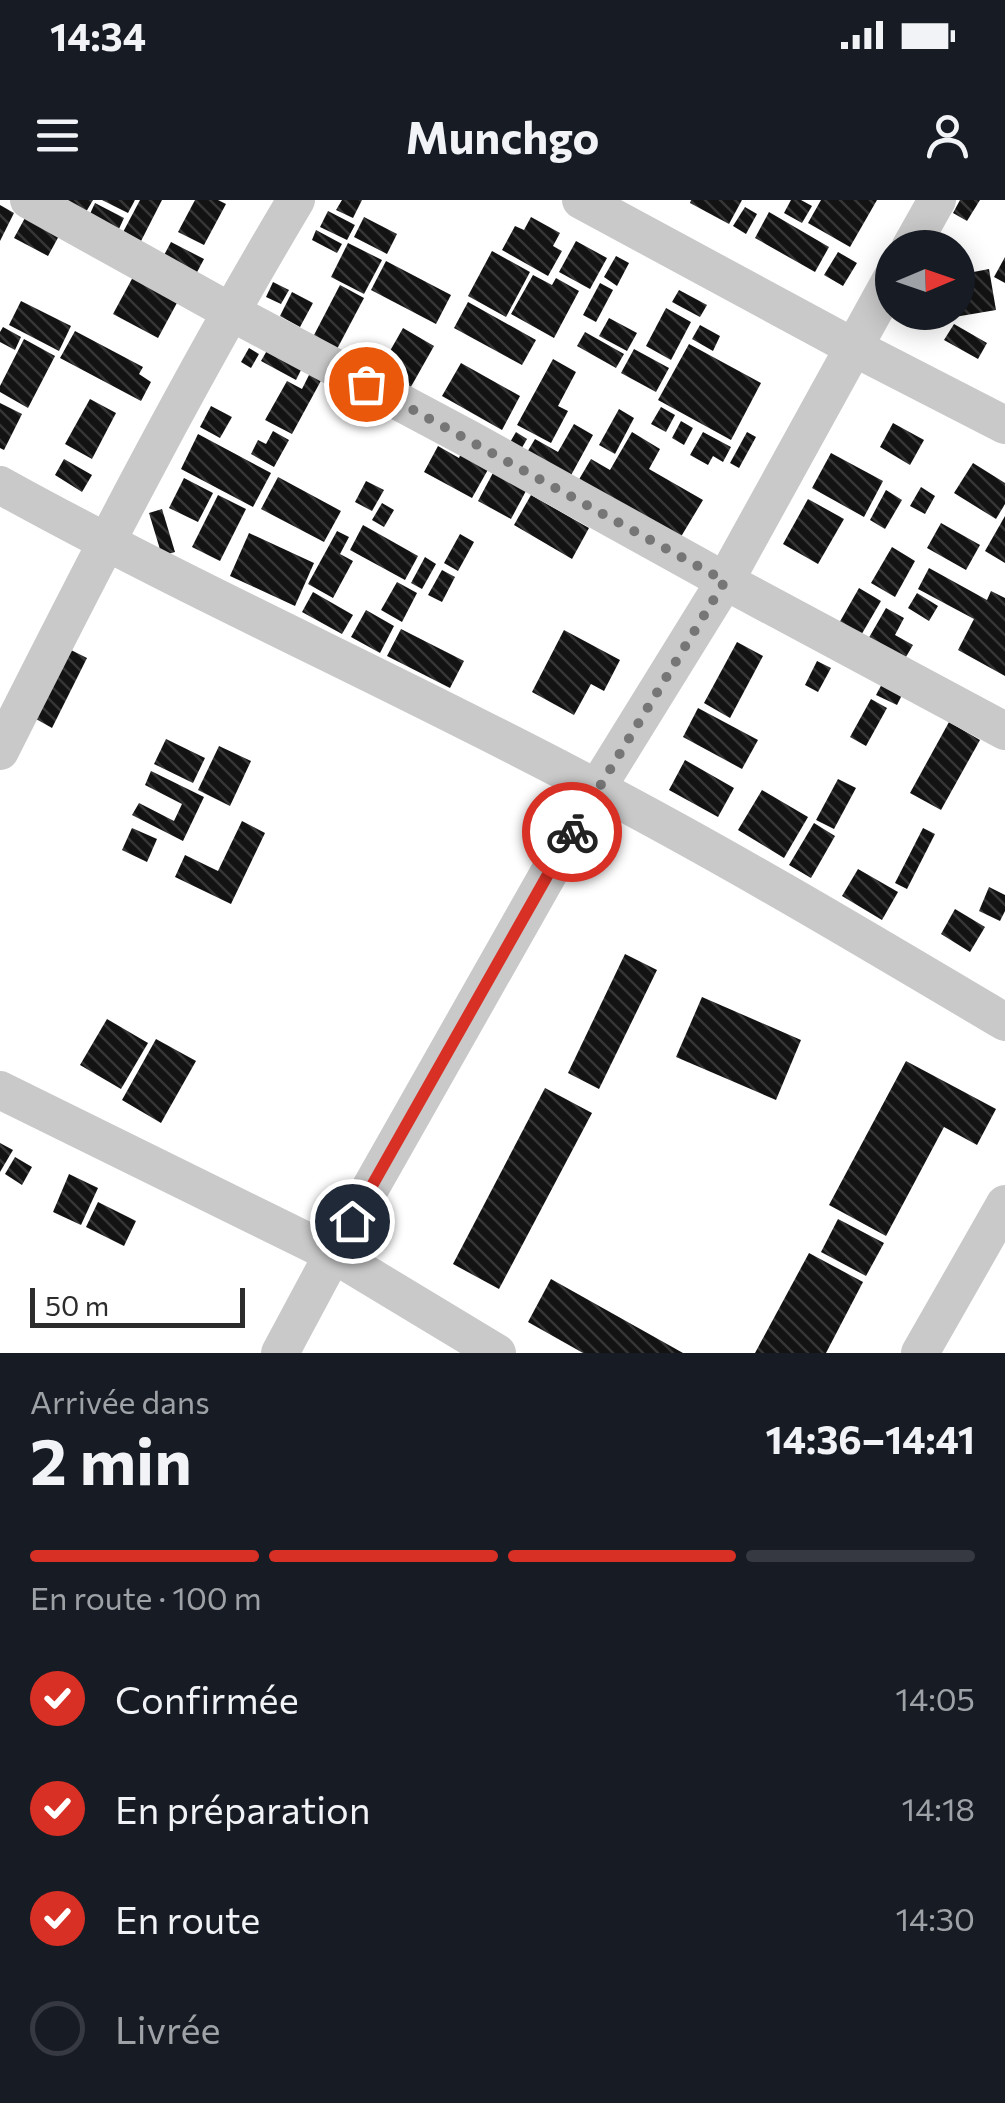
<!DOCTYPE html>
<html lang="fr">
<meta charset="utf-8">
<style>
body{margin:0;font-family:Commissioner,sans-serif;background:#20242c;color:#f1f3f6;height:100vh;display:flex;flex-direction:column;font-size:38px;white-space:nowrap}
*{box-sizing:border-box;margin:0}
p{font-size:32px;color:#9ea1a6}
.icon{flex:none;width:55px;height:55px;fill:none;stroke:currentColor;stroke-width:2;stroke-linecap:round;stroke-linejoin:round}
.map{position:relative;height:1153px;overflow:hidden}
.side{display:flex;flex-direction:column;background:#171b24;flex:1}
.side>*{flex:none}
.needle{width:65px;rotate:88deg}
.buttons{position:absolute;left:875px;top:30px;display:grid;gap:20px}
.buttons a{display:grid;place-items:center;width:100px;height:100px;border-radius:50%;background:#171b24;box-shadow:0 5px 25px #0003;font-size:50px}
.scale{position:absolute;left:30px;bottom:25px;width:215px;box-sizing:border-box;padding-left:10px;border:5px solid #2c2c2c;border-top:0;font-size:28px;line-height:35px;white-space:nowrap;color:#2c2c2c;-webkit-text-stroke:8px #fff;paint-order:stroke}
.pin{position:absolute;display:grid;place-items:center;width:85px;height:85px;color:#fff;margin:-42px;border:5px solid #fff;border-radius:50%;box-shadow:0 2px 10px #0007}
.courier{position:absolute;display:grid;place-items:center;width:100px;height:100px;margin:-50px;border:8px solid #d93025;border-radius:50%;background:#fff;color:#222;box-shadow:0 2px 12px #0007}
.summary em{font-style:normal;font-weight:700}
.summary div{display:flex;flex-direction:column-reverse}
.summary{display:flex;align-items:center;justify-content:space-between;height:170px;padding:0 30px}
h1{font-size:65px;font-weight:700;line-height:75px}
.bar{display:grid;grid-template-columns:repeat(4,1fr);gap:15px 10px;align-content:center;height:120px;padding:0 30px}
.bar i{height:12px;border-radius:8px;background:#363941}
.bar .active{background:#d93025}
.bar p{grid-column:span 4}
ol{padding:0 30px;list-style:none}
li{display:flex;align-items:center;gap:30px;height:110px}
li p{margin-inline-start:auto}
li .icon{padding:10px;border-radius:50%;background:#d93025;color:#fff;stroke-width:4}
li:last-child{color:#9ea1a6}
li i{width:55px;height:55px;border:5px solid #363941;border-radius:50%}
.status{display:flex;justify-content:space-between;align-items:center;height:70px;padding:0 50px;background:#171b24;direction:ltr}
.status svg{height:28px;fill:currentColor}
header{display:flex;justify-content:space-between;align-items:center;height:130px;padding:0 30px;background:#171b24;font-size:45px;font-weight:700}
.map>svg:first-child{display:block}
.building{fill:url(#building-back-hatch)}
.lines{fill:none;stroke-linecap:round;stroke-linejoin:round}
.minor{stroke:#c9c9c9;stroke-width:38}
.done{stroke:#767676;stroke-width:10;stroke-dasharray:0 18}
.route{stroke:#d93025;stroke-width:12}
</style>
<div class="status"><b>14:34</b><svg viewBox="0 0 49 12"><path d="M0 12V9h3v3zM5 12V6h3v6zM10 12V3h3v9zM15 12V0h3v12zM26 1h20v11H26zM47 4h2v5h-2z"/></svg></div>
<header><svg class="icon" aria-label="menu" viewBox="0 0 24 24"><path d="M4 6h16M4 12h16M4 18h16"/></svg>Munchgo<svg class="icon" aria-label="person" viewBox="0 0 24 24"><circle cx="12" cy="8" r="4"/><path d="M4 21q1-7 8-7t8 7"/></svg></header>
<div class="map">
<svg width="1005" height="1153" viewBox="0 0 1005 1153">
<defs>
<pattern id="building-back-hatch" width="6" height="6" patternUnits="userSpaceOnUse" patternTransform="scale(2.5)"><rect width="6" height="6" fill="#131313"/><path d="M-1 5l2 2M0 0l6 6M5-1l2 2" fill="none" stroke="#363636"/></pattern>
</defs>
<rect width="100%" height="100%" fill="#fff"/>
<!-- building -->
<g class="building">
<polygon points="65,0 93,0 86,12"/>
<polygon points="102,0 135,0 128,13"/>
<polygon points="140,0 162,0 139,45 121,36"/>
<polygon points="195,0 218,0 226,4 204,45 178,32"/>
<polygon points="342,0 362,0 353,18 336,10"/>
<polygon points="691,0 742,0 729,24 690,3"/>
<polygon points="791,0 801,0 812,6 802,23 784,13"/>
<polygon points="821,0 877,0 850,47 808,23"/>
<polygon points="960,0 980,0 967,21 953,13"/>
<polygon points="95,3 124,18 118,31 89,16"/>
<polygon points="0,5 14,13 0,41"/>
<polygon points="745,7 757,14 746,34 733,26"/>
<polygon points="328,11 355,25 347,40 320,27"/>
<polygon points="769,12 829,47 815,72 755,38"/>
<polygon points="26,16 60,34 48,56 14,38"/>
<polygon points="364,17 397,34 387,54 354,37"/>
<polygon points="531,17 560,33 553,46 562,51 548,76 502,50 515,26 524,30"/>
<polygon points="316,30 342,44 337,53 312,40"/>
<polygon points="576,41 607,58 590,89 559,72"/>
<polygon points="171,42 204,59 195,76 162,59"/>
<polygon points="348,43 382,60 364,94 331,77"/>
<polygon points="492,51 530,72 506,117 468,96"/>
<polygon points="838,52 857,63 843,86 824,75"/>
<polygon points="616,56 629,63 617,86 604,77"/>
<polygon points="1005,57 1005,83 994,77"/>
<polygon points="386,61 451,95 436,124 371,90"/>
<polygon points="989,69 996,110 925,122 923,112 958,112 958,75"/>
<polygon points="533,75 552,85 556,78 579,91 554,138 511,114"/>
<polygon points="133,77 178,101 158,138 113,114"/>
<polygon points="273,82 289,90 281,104 266,97"/>
<polygon points="600,83 613,90 596,122 583,115"/>
<polygon points="340,85 364,98 337,149 313,137"/>
<polygon points="679,90 707,105 700,117 672,102"/>
<polygon points="292,92 313,103 300,127 280,116"/>
<polygon points="21,101 71,126 59,151 9,125"/>
<polygon points="468,102 536,140 522,165 454,128"/>
<polygon points="666,108 691,122 671,160 646,146"/>
<polygon points="609,118 637,133 627,151 599,136"/>
<polygon points="954,124 987,143 978,159 944,140"/>
<polygon points="700,125 720,136 713,151 692,139"/>
<polygon points="3,127 21,137 15,150 0,142 0,132"/>
<polygon points="403,128 434,146 408,192 377,174"/>
<polygon points="75,131 143,167 139,174 151,182 141,201 60,158"/>
<polygon points="585,132 624,154 616,168 577,146"/>
<polygon points="24,139 55,156 28,208 0,192 0,186"/>
<polygon points="689,144 761,183 731,240 658,200"/>
<polygon points="269,147 303,166 296,180 261,161"/>
<polygon points="249,148 259,154 251,168 241,162"/>
<polygon points="634,149 669,168 656,192 621,173"/>
<polygon points="553,159 576,172 558,206 568,211 551,243 517,225"/>
<polygon points="461,163 520,196 502,230 442,196"/>
<polygon points="311,171 323,177 292,234 265,220 287,181 302,189"/>
<polygon points="90,199 116,213 92,259 65,244"/>
<polygon points="0,203 22,214 4,250 0,248"/>
<polygon points="211,206 232,217 220,238 200,227"/>
<polygon points="661,207 675,215 666,232 651,224"/>
<polygon points="619,209 634,218 615,254 599,245"/>
<polygon points="681,221 693,228 684,245 672,238"/>
<polygon points="893,223 924,240 910,265 880,247"/>
<polygon points="574,224 593,235 569,279 526,254 535,239 558,252"/>
<polygon points="273,231 289,240 274,267 251,254 258,240 266,244"/>
<polygon points="516,232 527,239 520,251 509,244"/>
<polygon points="632,232 660,249 649,269 703,300 679,340 574,288 591,259 610,270"/>
<polygon points="703,232 731,247 723,262 713,256 708,265 690,255"/>
<polygon points="747,232 756,237 739,268 730,263"/>
<polygon points="198,234 271,273 253,307 181,269"/>
<polygon points="438,246 459,258 462,251 490,266 472,298 424,272"/>
<polygon points="831,253 883,281 864,317 812,288"/>
<polygon points="64,259 92,275 82,292 55,275"/>
<polygon points="973,263 1005,283 1005,304 996,319 954,293"/>
<polygon points="494,271 527,289 511,319 478,301"/>
<polygon points="278,277 341,311 324,342 261,309"/>
<polygon points="184,278 213,293 198,322 169,308"/>
<polygon points="366,281 384,290 372,311 355,302"/>
<polygon points="921,287 935,296 925,314 910,306"/>
<polygon points="886,290 902,300 885,329 870,320"/>
<polygon points="218,295 246,309 220,361 192,347"/>
<polygon points="531,295 589,328 572,359 514,325"/>
<polygon points="808,299 844,319 818,364 783,344"/>
<polygon points="382,303 394,310 384,327 372,320"/>
<polygon points="162,309 175,352 162,356 149,313"/>
<polygon points="1005,316 1005,363 985,351"/>
<polygon points="941,323 980,345 966,370 927,348"/>
<polygon points="363,325 418,356 405,380 350,350"/>
<polygon points="337,331 349,337 340,354 353,361 333,398 308,384"/>
<polygon points="249,333 314,363 295,406 230,376"/>
<polygon points="460,334 474,342 458,371 444,363"/>
<polygon points="892,347 915,361 895,397 871,383"/>
<polygon points="425,357 436,364 422,389 411,383"/>
<polygon points="929,368 987,400 991,391 1005,398 1005,476 958,450 974,419 918,389"/>
<polygon points="442,370 455,377 442,402 428,395"/>
<polygon points="397,382 417,393 402,422 381,410"/>
<polygon points="859,388 881,401 860,437 838,425"/>
<polygon points="313,392 353,415 342,434 302,412"/>
<polygon points="917,393 938,406 929,421 908,408"/>
<polygon points="886,408 904,418 895,435 913,445 903,462 867,441"/>
<polygon points="366,410 394,426 380,453 351,437"/>
<polygon points="401,429 464,461 450,488 387,456"/>
<polygon points="564,430 620,460 604,491 591,484 574,515 532,492"/>
<polygon points="737,442 763,456 730,518 704,503"/>
<polygon points="71,450 87,458 52,528 36,519"/>
<polygon points="817,461 831,468 818,492 805,485"/>
<polygon points="883,482 903,493 897,505 876,495"/>
<polygon points="871,499 887,508 866,546 850,537"/>
<polygon points="698,508 758,540 742,569 683,537"/>
<polygon points="949,522 980,540 941,610 910,593"/>
<polygon points="166,539 205,558 193,583 154,564"/>
<polygon points="219,546 251,561 230,606 198,590"/>
<polygon points="685,560 734,588 718,617 669,590"/>
<polygon points="151,571 204,597 183,641 132,615 139,603 174,621 182,604 145,585"/>
<polygon points="838,579 856,588 834,629 816,620"/>
<polygon points="762,590 808,617 784,658 738,630"/>
<polygon points="242,621 265,633 231,704 175,677 185,655 218,671"/>
<polygon points="814,623 835,636 811,678 789,665"/>
<polygon points="132,628 157,639 147,662 122,650"/>
<polygon points="923,628 935,634 907,689 895,683"/>
<polygon points="858,669 898,692 882,720 842,696"/>
<polygon points="989,687 1005,695 1005,711 1000,721 979,711"/>
<polygon points="955,709 985,727 970,752 941,734"/>
<polygon points="625,754 657,770 599,889 568,873"/>
<polygon points="702,797 801,840 776,900 676,857"/>
<polygon points="107,819 148,843 121,889 80,865"/>
<polygon points="156,839 196,861 161,923 122,900"/>
<polygon points="906,861 996,909 977,945 944,927 886,1036 829,1005"/>
<polygon points="545,888 592,913 499,1089 453,1064"/>
<polygon points="0,943 13,950 0,972"/>
<polygon points="15,957 32,967 22,985 5,974"/>
<polygon points="69,974 98,988 81,1025 53,1012"/>
<polygon points="98,1002 136,1021 124,1046 86,1027"/>
<polygon points="838,1019 884,1043 866,1076 821,1052"/>
<polygon points="809,1053 863,1082 826,1153 755,1153"/>
<polygon points="551,1079 683,1153 583,1153 528,1122"/>
</g>
<g class="lines">
<!-- minor -->
<g class="minor">
<polyline points="29,0 229,111 469,239 725,381 1005,531"/>
<polyline points="581,0 853,147 1005,225"/>
<polyline points="910,48 937,0"/>
<path d="M 0,285 C 195,393 399,483 596,588 C 735,661 870,742 1005,822"/>
<path d="M 0,551 C 94,364 189,179 296,0"/>
<polyline points="0,890 333,1054 497,1153"/>
<polyline points="280,1153 333,1054 597,588 725,381 892,78"/>
<polyline points="920,1153 1005,1004"/>
</g>
</g>
<g class="lines">
<!-- done -->
<polyline class="done" points="366,184 725,381 572,632"/>
<!-- route -->
<polyline class="route" points="352,1021 572,632"/>
</g>
</svg>
<div class="buttons">
<a><svg class="needle" viewBox="-14 -14 28 28"><path d="M0-13l5 13h-10z" fill="#e53935"/><path d="M0 13l5-13h-10z" fill="#9ea1a6"/></svg></a>
</div>
<div class="scale">50 m</div>
<div class="pin" style="left:366px;top:184px;background:#ea580c"><svg class="icon" aria-label="bag" viewBox="0 0 24 24"><path d="M5 8h14l-1 12H6zM9 8a3 3 0 0 1 6 0"/></svg></div>
<div class="pin" style="left:352px;top:1021px;background:#1f2937"><svg class="icon" aria-label="home" viewBox="0 0 24 24"><path d="M3 11l9-7 9 7M6 9v11h12V9"/></svg></div>
<div class="courier" style="left:572px;top:632px"><svg class="icon" aria-label="bike" viewBox="0 0 24 24"><circle cx="6" cy="16" r="4"/><circle cx="18" cy="16" r="4"/><path d="M6 16l4-8h5l3 8M10 8l3 8H6M13 5h3"/></svg></div>
</div>
<section class="side">
<div class="summary"><div><h1>2 min</h1><p>Arrivée dans</p></div><em>14:36–14:41</em></div>
<div class="bar"><i class="active"></i><i class="active"></i><i class="active"></i><i></i><p>En route · 100 m</p></div>
<ol>
<li><svg class="icon" aria-label="check" viewBox="0 0 24 24"><path d="M5 12l5 5 9-10"/></svg>Confirmée<p>14:05</p></li>
<li><svg class="icon" aria-label="check" viewBox="0 0 24 24"><path d="M5 12l5 5 9-10"/></svg>En préparation<p>14:18</p></li>
<li><svg class="icon" aria-label="check" viewBox="0 0 24 24"><path d="M5 12l5 5 9-10"/></svg>En route<p>14:30</p></li>
<li><i></i>Livrée</li>
</ol>
</section>
